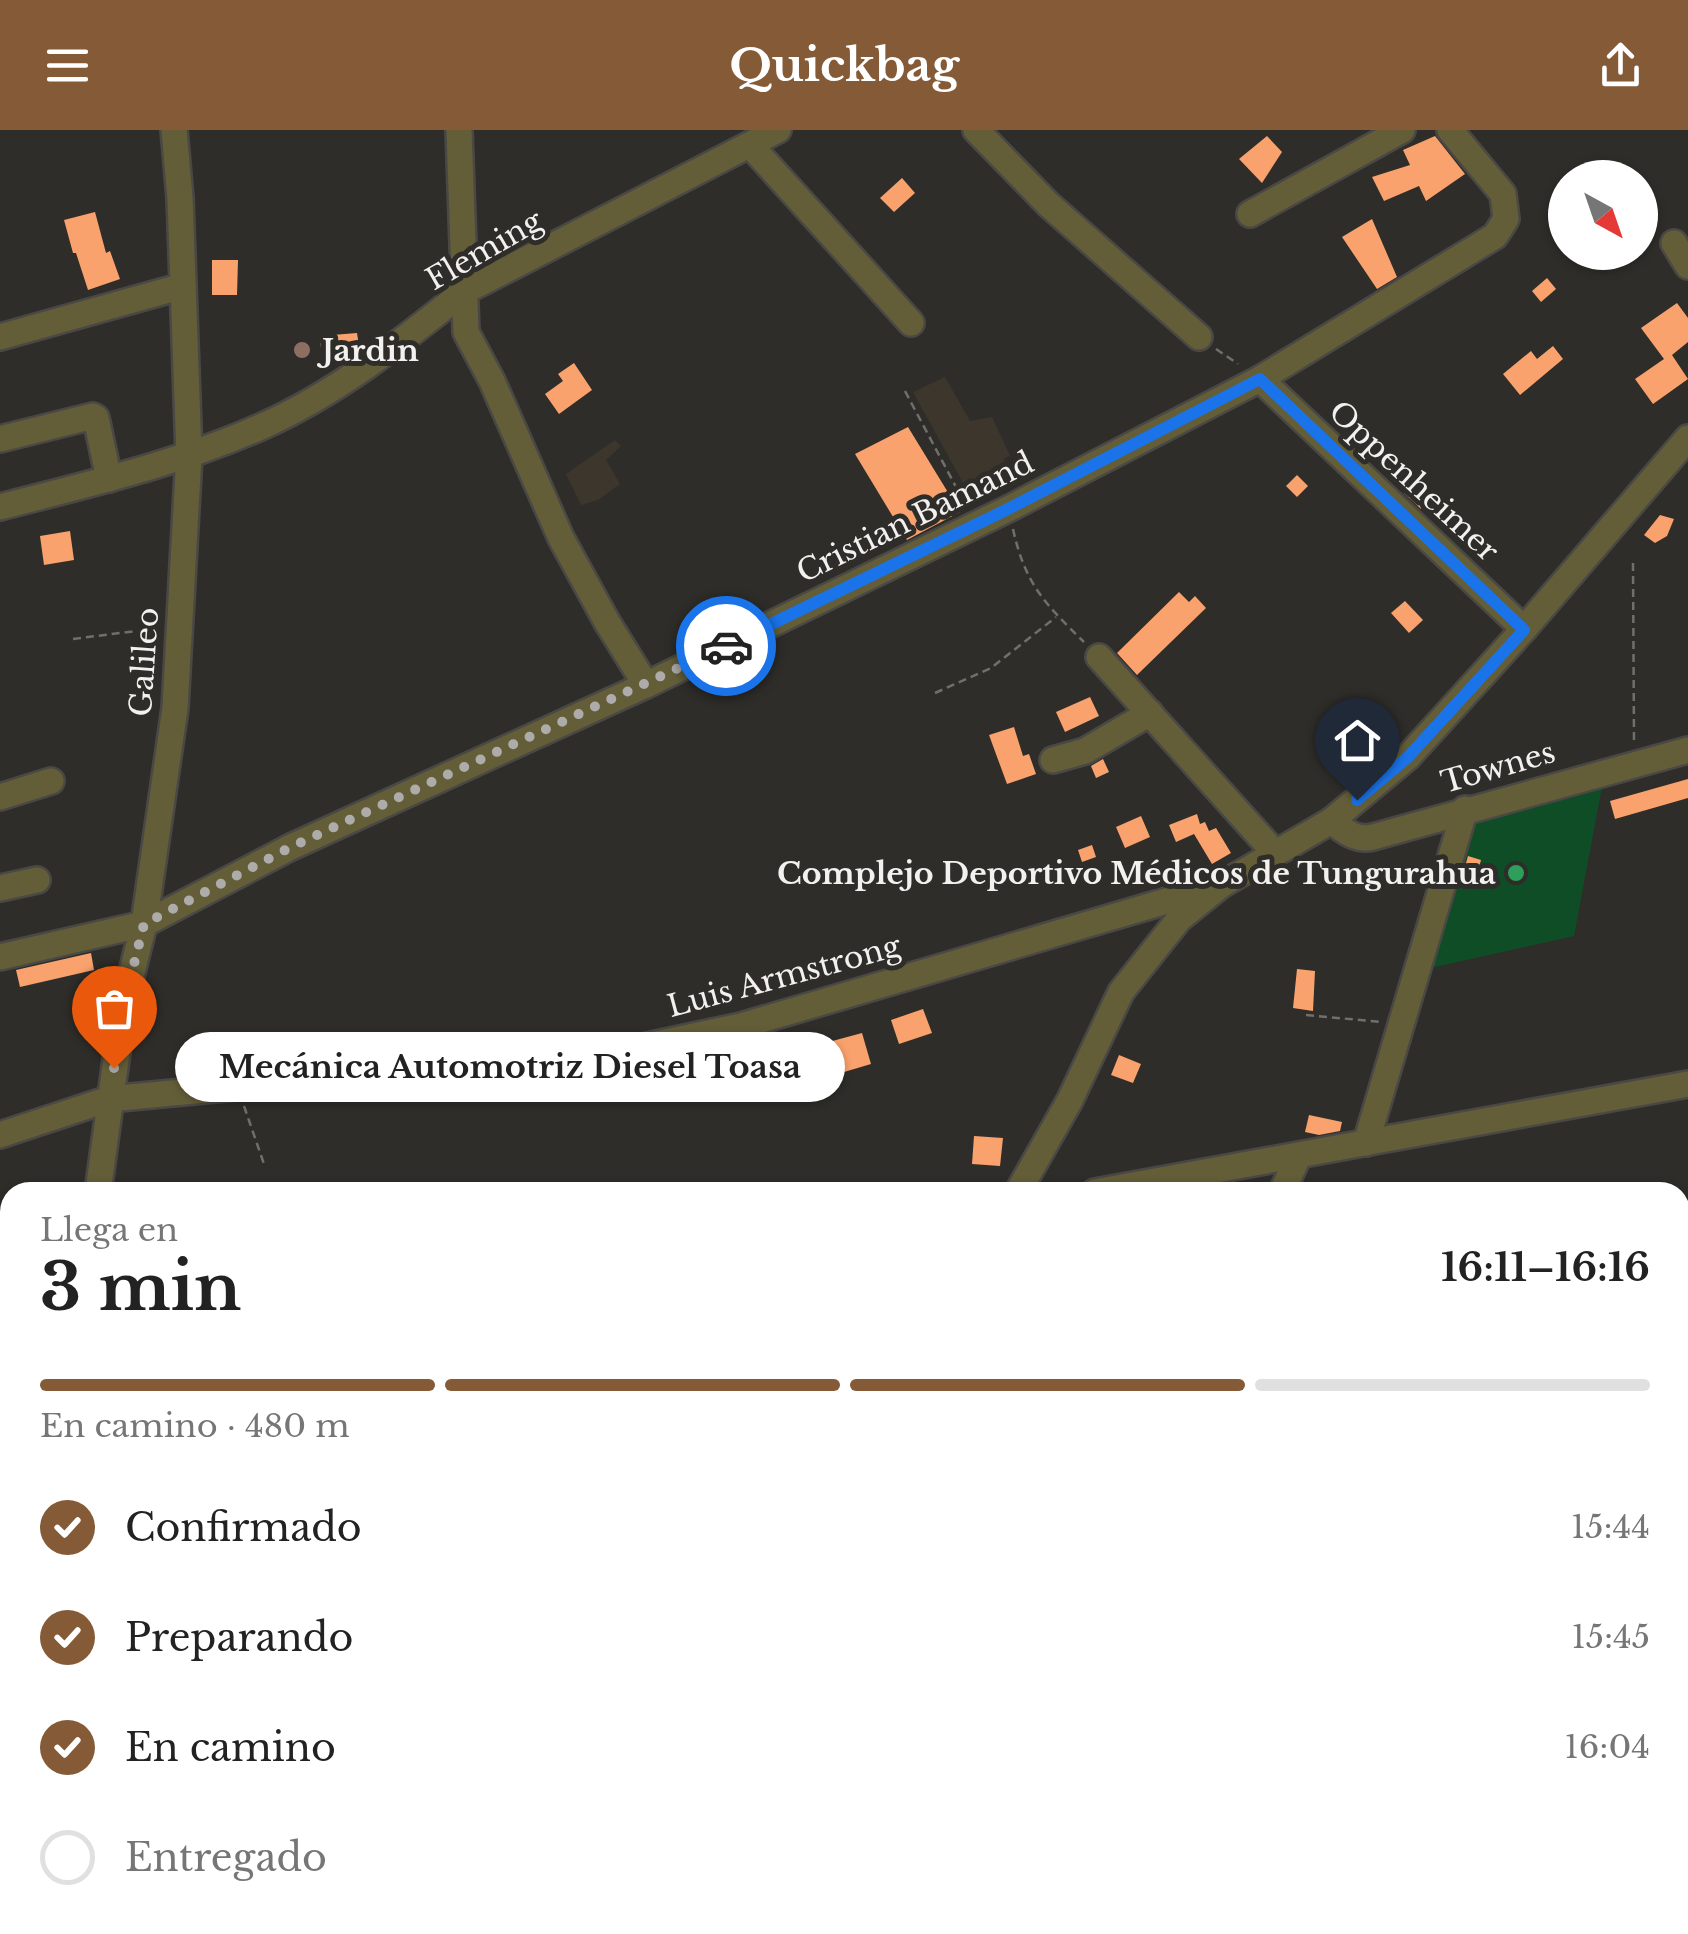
<!DOCTYPE html>
<html lang="es">
<meta charset="utf-8">
<style>
body{margin:0;font-family:"Libre Baskerville",serif;background:#f2f2f2;color:#222;height:100vh;display:flex;flex-direction:column;font-size:38px;white-space:nowrap}
*{box-sizing:border-box;margin:0}
p{font-size:32px;color:#767676}
.icon{flex:none;width:55px;height:55px;fill:none;stroke:currentColor;stroke-width:2;stroke-linecap:round;stroke-linejoin:round}
.map{position:relative;flex:1;overflow:hidden}
.side{position:absolute;left:0px;top:1052px;width:1690px;height:752px;display:flex;flex-direction:column;background:#fff;border-radius:30px 30px 0 0;box-shadow:0 2px 8px #0004}
.side>*{flex:none}
.needle{width:65px;rotate:140deg}
.controls{position:absolute;left:1548px;top:30px;display:grid;gap:20px}
.controls a{display:grid;place-items:center;width:110px;height:110px;border-radius:50%;background:#fff;box-shadow:0 2px 8px #0004;font-size:50px}
.pin{position:absolute;display:grid;place-items:center;width:85px;height:85px;color:#fff;margin:-102px -42px;border-radius:50% 50% 50% 0;rotate:-45deg;box-shadow:0 0 10px #0007}
.pin .icon{rotate:45deg}
.courier{position:absolute;display:grid;place-items:center;width:100px;height:100px;margin:-50px;border:8px solid #1a73e8;border-radius:50%;background:#fff;color:#222;box-shadow:0 2px 12px #0007}
.bubble{position:absolute;height:70px;border-radius:35px;background:#fff;box-shadow:0 2px 8px #0004;font-size:32px;font-weight:700;line-height:70px;text-align:center}
.summary em{font-style:normal;font-weight:700}
.summary div{display:flex;flex-direction:column-reverse}
.summary{display:flex;align-items:center;justify-content:space-between;height:170px;padding:0 40px}
h1{font-size:65px;font-weight:700;line-height:75px}
.bar{display:grid;grid-template-columns:repeat(4,1fr);gap:15px 10px;align-content:center;height:120px;padding:0 40px}
.bar i{height:12px;border-radius:8px;background:#e0e0e0}
.bar .selected{background:#845a37}
.bar p{grid-column:span 4}
ol{padding:0 40px;list-style:none}
li{display:flex;align-items:center;gap:30px;height:110px}
li p{margin-inline-start:auto}
li .icon{padding:10px;border-radius:50%;background:#845a37;color:#fff;stroke-width:4}
li:last-child{color:#767676}
li i{width:55px;height:55px;border:5px solid #e0e0e0;border-radius:50%}
header{display:flex;justify-content:space-between;align-items:center;height:130px;padding:0 40px;background:#845a37;color:#fff;font-size:45px;font-weight:700}
.map>svg:first-child{display:block}
.built{fill:#3c362d}
.green{fill:#0e4d25}
.building{fill:#faa26d}
.lines{fill:none;stroke-linecap:round;stroke-linejoin:round}
.minor-casing{stroke:#4a4845;stroke-width:30}
.path{stroke:#716f6c;stroke-width:2.5;stroke-dasharray:8 5;stroke-linecap:butt}
.minor{stroke:#645e38;stroke-width:25}
.done{stroke:#aeacaa;stroke-width:10;stroke-dasharray:0 18}
.route{stroke:#1a73e8;stroke-width:12}
.education-dot{fill:#8d6e63;stroke:#2f2d29;stroke-width:4}
.leisure-dot{fill:#2e9e5b;stroke:#2f2d29;stroke-width:4}
.labels{text-anchor:middle;dominant-baseline:central;stroke-width:10;stroke-linejoin:round;paint-order:stroke}
.street-label{font-size:30px;fill:#f3f1ef;stroke:#2f2d29}
.poi-label{font-size:30px;font-weight:bold;fill:#f3f1ef;stroke:#2f2d29;text-anchor:start}
</style>
<header><svg class="icon" aria-label="menu" viewBox="0 0 24 24"><path d="M4 6h16M4 12h16M4 18h16"/></svg>Quickbag<svg class="icon" aria-label="share" viewBox="0 0 24 24"><path d="M12 15V3M7 8l5-5 5 5M5 13v7h14v-7"/></svg></header>
<div class="map">
<svg width="1688" height="1804" viewBox="0 0 1688 1804">
<rect width="100%" height="100%" fill="#2f2d29"/>
<!-- built -->
<g class="built">
<polygon points="945,247 970,291 992,287 1010,326 1003,329 1012,345 968,362 913,262"/>
<polygon points="615,310 621,316 606,330 620,354 598,370 581,375 566,344"/>
</g>
<!-- green -->
<g class="green">
<polygon points="1605,641 1574,806 1417,841 1465,679"/>
<polygon points="668,1795 923,1795 928,1804 663,1804"/>
</g>
<!-- building -->
<g class="building">
<polygon points="1267,6 1282,22 1262,53 1239,29"/>
<polygon points="1435,6 1465,44 1426,71 1419,56 1384,71 1372,47 1410,35 1403,20"/>
<polygon points="902,48 915,63 894,82 880,68"/>
<polygon points="1649,73 1658,90 1640,100 1640,78"/>
<polygon points="95,82 106,123 110,121 120,149 88,160 76,123 73,123 64,90"/>
<polygon points="1372,89 1397,147 1377,159 1342,107"/>
<polygon points="212,130 238,130 237,165 212,165"/>
<polygon points="1547,148 1556,159 1541,172 1532,161"/>
<polygon points="1677,173 1688,188 1688,212 1672,225 1688,249 1653,274 1635,249 1664,229 1641,198"/>
<polygon points="357,203 359,216 343,218 344,229 322,231 320,206"/>
<polygon points="1553,216 1563,229 1520,265 1503,244 1531,221 1537,229"/>
<polygon points="574,233 592,260 559,284 545,264 563,251 558,244"/>
<polygon points="908,297 960,382 907,410 855,324"/>
<polygon points="1297,345 1308,356 1297,367 1286,356"/>
<polygon points="1415,353 1430,370 1421,379 1404,363"/>
<polygon points="1660,385 1674,389 1667,406 1655,413 1644,405"/>
<polygon points="70,401 74,430 44,435 40,406"/>
<polygon points="1179,462 1189,472 1195,466 1206,478 1137,545 1117,523"/>
<polygon points="1405,471 1423,490 1409,503 1391,483"/>
<polygon points="1090,567 1099,586 1065,602 1056,582"/>
<polygon points="1014,597 1023,626 1029,624 1036,644 1007,654 989,605"/>
<polygon points="1103,629 1109,642 1096,648 1091,636"/>
<polygon points="1688,649 1688,668 1615,689 1610,671"/>
<polygon points="1197,684 1200,694 1205,692 1209,701 1216,698 1231,723 1212,734 1194,704 1176,712 1169,695"/>
<polygon points="1141,686 1150,707 1125,718 1116,697"/>
<polygon points="1092,715 1096,727 1082,732 1078,720"/>
<polygon points="1468,726 1481,730 1476,747 1463,744"/>
<polygon points="91,823 94,840 20,857 16,840"/>
<polygon points="1297,839 1315,841 1313,881 1293,878"/>
<polygon points="923,879 932,903 899,914 891,890"/>
<polygon points="862,903 871,934 834,945 825,913"/>
<polygon points="1119,925 1141,934 1133,953 1111,945"/>
<polygon points="1309,985 1342,992 1340,1001 1319,1005 1305,1002"/>
<polygon points="974,1006 1003,1008 1000,1036 972,1034"/>
</g>
<g class="lines">
<defs>
<g id="minor">
<polyline points="459,0 466,202 492,251 561,408 607,492 646,555"/>
<polyline points="976,0 1048,74 1199,207"/>
<polyline points="750,15 911,193"/>
<polyline points="1250,84 1402,0"/>
<polyline points="1674,113 1688,136"/>
<polyline points="0,207 183,156"/>
<polyline points="1260,249 1524,499"/>
<polyline points="0,309 93,286 96,288 109,349"/>
<path d="M 0,377 C 89,354 181,333 265,295 C 336,263 403,211 463,162 L 778,0"/>
<polyline points="1099,527 1274,722"/>
<polyline points="1053,630 1085,621 1150,583"/>
<polyline points="0,667 51,651"/>
<path d="M 1331,691 C 1345,701 1355,711 1373,707 L 1688,620"/>
<polyline points="0,758 37,750"/>
<polyline points="0,827 144,794 291,717 646,555 1008,379 1260,249 1495,106 1506,89 1503,64 1450,0"/>
<polyline points="0,1005 109,969 628,920 741,896 1221,755"/>
<polyline points="1366,1013 1465,679"/>
<polyline points="98,1062 123,878 144,794 175,578 189,325 180,68 174,0"/>
<polyline points="1018,1062 1070,970 1121,862 1179,789 1221,755 1331,691 1408,627 1524,499 1688,308"/>
<polyline points="1095,1062 1688,954"/>
<polyline points="1282,1062 1299,1025"/>
<polyline points="0,1171 10,1169"/>
<polyline points="1680,1253 1688,1252"/>
<polyline points="0,1287 10,1285"/>
<polyline points="0,1435 10,1433"/>
<polyline points="1680,1511 1688,1510"/>
<polyline points="0,1562 10,1559"/>
<polyline points="0,1764 10,1761"/>
<polyline points="1680,1770 1688,1769"/>
<polyline points="911,1795 928,1804"/>
<polyline points="31,1804 32,1795"/>
<polyline points="638,1804 642,1795"/>
<polyline points="1418,1804 1487,1795"/>
</g>
</defs>
<!-- minor casing -->
<use href="#minor" class="minor-casing"/>
<!-- path -->
<g class="path">
<polyline points="1216,219 1238,234"/>
<polyline points="905,261 965,374"/>
<path d="M 1013,399 C 1025,454 1045,474 1084,512"/>
<polyline points="1633,433 1634,611"/>
<polyline points="73,509 159,498"/>
<polyline points="935,563 991,538 1056,487"/>
<polyline points="1306,885 1381,892"/>
<polyline points="244,976 264,1034"/>
</g>
<!-- minor -->
<use href="#minor" class="minor"/>
</g>
<g class="lines">
<!-- done -->
<polyline class="done" points="114,938 123,878 144,794 291,717 726,516"/>
<!-- route -->
<polyline class="route" points="726,516 1008,379 1260,249 1524,500 1408,627 1357,670"/>
</g>
<!-- markers -->
<circle class="education-dot" cx="302" cy="220" r="10"/>
<circle class="leisure-dot" cx="1516" cy="743" r="10"/>
<g class="labels">
<!-- street labels -->
<g class="street-label">
<text transform="translate(484 120) rotate(-30)">Fleming</text>
<text transform="translate(1414 351) rotate(43)">Oppenheimer</text>
<text transform="translate(915 387) rotate(-26)">Cristian Bamand</text>
<text transform="translate(144 532) rotate(-86)">Galileo</text>
<text transform="translate(1498 637) rotate(-16)">Townes</text>
<text transform="translate(784 846) rotate(-15)">Luis Armstrong</text>
</g>
<!-- poi labels -->
<g class="poi-label">
<text x="322" y="220">Jardin</text>
<text x="1496" y="743" text-anchor="end">Complejo Deportivo Médicos de Tungurahua</text>
</g>
</g>
</svg>
<div class="controls">
<a><svg class="needle" viewBox="-14 -14 28 28"><path d="M0-13l5 13h-10z" fill="#e53935"/><path d="M0 13l5-13h-10z" fill="#767676"/></svg></a>
</div>
<div class="pin" style="left:114px;top:938px;background:#ea580c"><svg class="icon" aria-label="bag" viewBox="0 0 24 24"><path d="M5 8h14l-1 12H6zM9 8a3 3 0 0 1 6 0"/></svg></div>
<div class="pin" style="left:1357px;top:670px;background:#1f2937"><svg class="icon" aria-label="home" viewBox="0 0 24 24"><path d="M3 11l9-7 9 7M6 9v11h12V9"/></svg></div>
<div class="courier" style="left:726px;top:516px"><svg class="icon" aria-label="car" viewBox="0 0 24 24"><path d="M5 17H2v-5l4-1 3-4h7l3 4 3 1v5h-3M9 17h6M6 11h13"/><circle cx="7" cy="17" r="2"/><circle cx="17" cy="17" r="2"/></svg></div>
<div class="bubble" style="left:175px;top:902px;width:670px">Mecánica Automotriz Diesel Toasa</div>
<section class="side">
<div class="summary"><div><h1>3 min</h1><p>Llega en</p></div><em>16:11–16:16</em></div>
<div class="bar"><i class="selected"></i><i class="selected"></i><i class="selected"></i><i></i><p>En camino · 480 m</p></div>
<ol>
<li><svg class="icon" aria-label="check" viewBox="0 0 24 24"><path d="M5 12l5 5 9-10"/></svg>Confirmado<p>15:44</p></li>
<li><svg class="icon" aria-label="check" viewBox="0 0 24 24"><path d="M5 12l5 5 9-10"/></svg>Preparando<p>15:45</p></li>
<li><svg class="icon" aria-label="check" viewBox="0 0 24 24"><path d="M5 12l5 5 9-10"/></svg>En camino<p>16:04</p></li>
<li><i></i>Entregado</li>
</ol>
</section>
</div>
